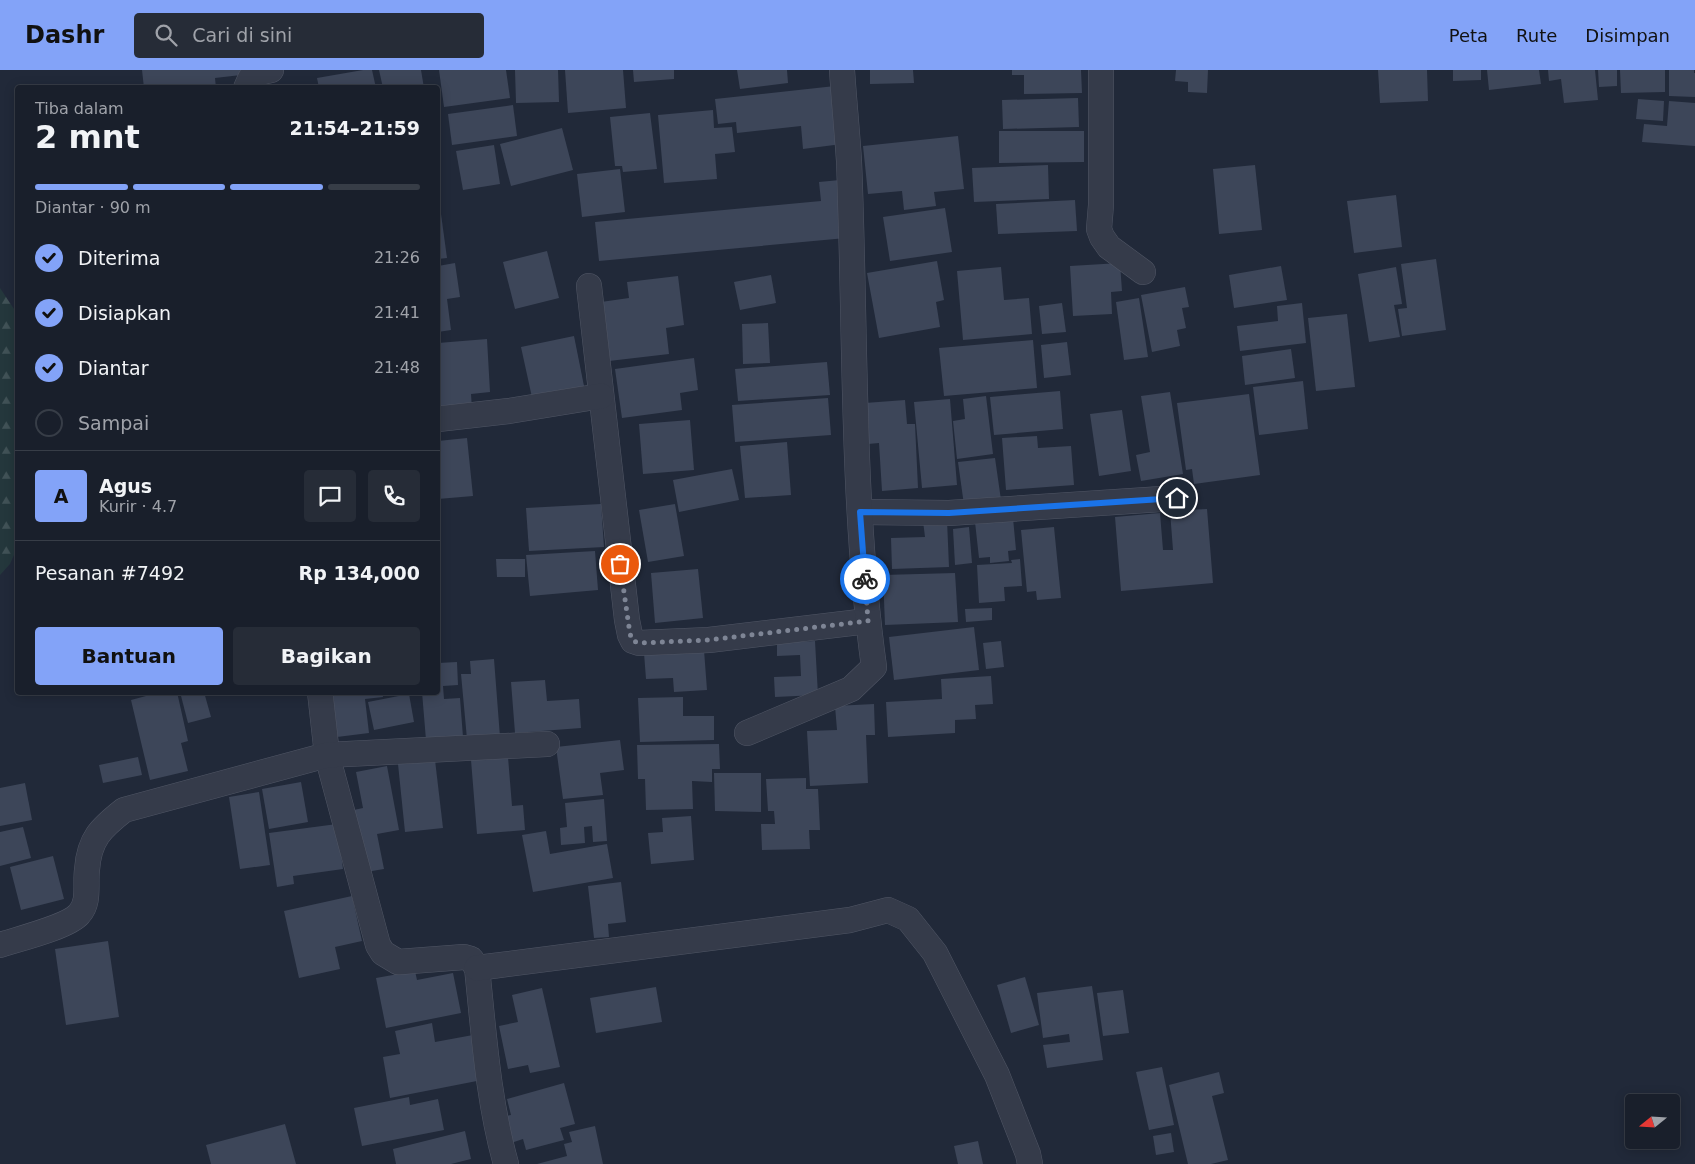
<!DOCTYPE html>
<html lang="id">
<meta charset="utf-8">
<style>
body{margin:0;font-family:"DejaVu Sans",sans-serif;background:#262c37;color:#f1f3f6;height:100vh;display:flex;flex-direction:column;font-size:19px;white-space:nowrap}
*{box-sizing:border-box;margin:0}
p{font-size:16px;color:#9fa2a9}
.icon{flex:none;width:28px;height:28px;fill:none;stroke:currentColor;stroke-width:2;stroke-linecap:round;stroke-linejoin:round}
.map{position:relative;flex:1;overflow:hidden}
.side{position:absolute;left:15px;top:15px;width:425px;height:610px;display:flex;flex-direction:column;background:#191f2b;border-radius:5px;box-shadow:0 2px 12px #0003,0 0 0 1px #373d47}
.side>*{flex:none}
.needle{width:32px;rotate:252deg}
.tools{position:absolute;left:1625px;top:1024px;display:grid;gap:10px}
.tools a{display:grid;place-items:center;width:55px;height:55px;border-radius:5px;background:#191f2b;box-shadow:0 2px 12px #0003,0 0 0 1px #373d47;font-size:25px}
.pin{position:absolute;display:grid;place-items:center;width:42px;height:42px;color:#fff;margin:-21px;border:2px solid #fff;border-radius:50%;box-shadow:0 1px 5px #0007}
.courier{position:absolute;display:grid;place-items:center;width:50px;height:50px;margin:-25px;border:4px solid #1a73e8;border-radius:50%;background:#fff;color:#222;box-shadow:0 1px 6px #0007}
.headline em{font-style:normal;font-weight:800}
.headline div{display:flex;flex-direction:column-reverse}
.headline{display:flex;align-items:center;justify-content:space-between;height:85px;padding:0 20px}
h1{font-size:32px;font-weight:800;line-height:38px}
.bar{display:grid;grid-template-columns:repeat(4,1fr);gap:8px 5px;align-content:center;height:60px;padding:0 20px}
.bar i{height:6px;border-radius:4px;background:#373d47}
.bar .selected{background:#83a3f8}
.bar p{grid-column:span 4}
.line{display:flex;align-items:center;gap:12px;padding:0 20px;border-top:1px solid #373d47}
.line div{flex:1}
.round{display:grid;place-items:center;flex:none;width:52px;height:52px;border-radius:5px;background:#262c37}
ol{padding:0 20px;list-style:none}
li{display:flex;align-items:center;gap:15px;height:55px}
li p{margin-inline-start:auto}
li .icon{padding:5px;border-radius:50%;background:#83a3f8;color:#111;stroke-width:4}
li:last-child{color:#9fa2a9}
li i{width:28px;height:28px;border:2px solid #373d47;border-radius:50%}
.action{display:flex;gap:10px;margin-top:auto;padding:10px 20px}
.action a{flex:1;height:58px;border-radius:5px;background:#83a3f8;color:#111;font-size:20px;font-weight:800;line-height:58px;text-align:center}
.action a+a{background:#262c37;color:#f1f3f6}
header{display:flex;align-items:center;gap:30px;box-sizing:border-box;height:70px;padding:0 25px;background:#83a3f8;color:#111}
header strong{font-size:24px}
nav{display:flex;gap:28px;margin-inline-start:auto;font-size:18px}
.search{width:350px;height:45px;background:#262c37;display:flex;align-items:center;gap:12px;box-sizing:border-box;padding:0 18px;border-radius:5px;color:#9fa2a9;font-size:19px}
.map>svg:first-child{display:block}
.forest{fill:url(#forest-firs)}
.building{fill:#3d4659}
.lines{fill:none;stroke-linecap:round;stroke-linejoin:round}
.minor-casing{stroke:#505665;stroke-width:26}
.minor{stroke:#353b4a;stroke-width:25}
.done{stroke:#7e8595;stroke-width:5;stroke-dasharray:0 9}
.route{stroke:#1a73e8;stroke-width:6}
</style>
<header>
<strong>Dashr</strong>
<div class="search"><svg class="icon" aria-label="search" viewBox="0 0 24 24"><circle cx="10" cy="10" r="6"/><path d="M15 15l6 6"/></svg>Cari di sini</div>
<nav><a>Peta</a><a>Rute</a><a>Disimpan</a></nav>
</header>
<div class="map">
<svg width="1695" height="1094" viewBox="0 0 1695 1094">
<defs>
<pattern id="forest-firs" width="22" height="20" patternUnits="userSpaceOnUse" patternTransform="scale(1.25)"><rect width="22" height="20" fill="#24373c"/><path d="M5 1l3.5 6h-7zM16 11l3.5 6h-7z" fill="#415257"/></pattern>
</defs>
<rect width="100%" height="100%" fill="#212939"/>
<!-- forest -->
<polygon class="forest" points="0,218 18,245 17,478 10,494 0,505"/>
<!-- building -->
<g class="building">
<polygon points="142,0 240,0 241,5 215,8 216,18 144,18"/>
<polygon points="363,0 372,0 376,18 319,18 317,8"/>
<polygon points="379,0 421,0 424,18 383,18"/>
<polygon points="439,0 506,0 510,28 444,37"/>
<polygon points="515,0 558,0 559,32 516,33"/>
<polygon points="565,0 623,0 626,38 568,43"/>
<polygon points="633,0 674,0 674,9 634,12"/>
<polygon points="737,0 787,0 788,13 740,19"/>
<polygon points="870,0 913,0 914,13 870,14"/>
<polygon points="1012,0 1081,0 1082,23 1024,24 1024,5 1012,5"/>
<polygon points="1176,0 1208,0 1207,23 1188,22 1188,12 1175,11"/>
<polygon points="1378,0 1427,0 1428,31 1380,33"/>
<polygon points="1453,0 1481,0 1481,10 1453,11"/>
<polygon points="1487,0 1539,0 1541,14 1489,20"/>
<polygon points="1548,0 1595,0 1598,30 1564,33 1561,9 1549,11"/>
<polygon points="1598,0 1617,0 1617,16 1599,17"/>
<polygon points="1620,0 1665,0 1665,22 1621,23"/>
<polygon points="1669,0 1694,0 1694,3 1695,3 1695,27 1669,26"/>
<polygon points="835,16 842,74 803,79 801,56 737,63 736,52 718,54 715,29"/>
<polygon points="1078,28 1079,57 1003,59 1002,30"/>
<polygon points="1638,29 1664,31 1663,51 1636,49"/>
<polygon points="1669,31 1695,33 1695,76 1642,72 1644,54 1667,56"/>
<polygon points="513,35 517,66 452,75 448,44"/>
<polygon points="713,40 714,58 732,57 735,82 715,84 717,109 664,113 658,45"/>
<polygon points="650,43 657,99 623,102 622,96 615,96 610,47"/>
<polygon points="562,58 573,100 511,116 500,74"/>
<polygon points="999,61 1084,61 1084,92 999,93"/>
<polygon points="958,66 964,119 934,122 936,136 904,140 902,121 868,124 863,76"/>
<polygon points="494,75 500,114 463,120 456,81"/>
<polygon points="1048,95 1049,129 974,132 972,98"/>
<polygon points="1255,95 1262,160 1219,164 1213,99"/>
<polygon points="620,99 625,142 582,147 577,104"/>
<polygon points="840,110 846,168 599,191 595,152 821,131 819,112"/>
<polygon points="438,122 447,188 438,189"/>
<polygon points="1396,125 1402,177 1354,183 1347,131"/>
<polygon points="1075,130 1077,161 998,164 996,134"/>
<polygon points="945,138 952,182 890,191 883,147"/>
<polygon points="547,181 559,228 515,239 503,192"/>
<polygon points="1436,189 1446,260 1402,266 1398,239 1407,238 1401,194"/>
<polygon points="937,191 944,230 936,232 940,257 879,268 867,203"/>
<polygon points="455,193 460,227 447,229 451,260 438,262 438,196"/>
<polygon points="1120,193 1122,221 1111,222 1112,244 1073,246 1070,196"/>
<polygon points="1281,196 1287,230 1234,238 1229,205"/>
<polygon points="1001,197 1004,230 1029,228 1032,264 963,270 957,201"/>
<polygon points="1396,197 1402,234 1394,235 1400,267 1369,272 1358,204"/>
<polygon points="771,205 776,233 740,240 734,212"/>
<polygon points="678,206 684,255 666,258 669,284 609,291 601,232 629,228 627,212"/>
<polygon points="1185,217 1189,237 1182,238 1186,258 1177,260 1180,276 1152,282 1141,225"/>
<polygon points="1139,228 1148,287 1124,290 1116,232"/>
<polygon points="1062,233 1066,262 1042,264 1039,236"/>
<polygon points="1302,233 1306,273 1240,281 1237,256 1278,251 1277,236"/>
<polygon points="1347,244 1355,317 1316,321 1308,248"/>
<polygon points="768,253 770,293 743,294 742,254"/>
<polygon points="574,266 585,321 533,332 521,277"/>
<polygon points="487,269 490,322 471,324 472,339 439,341 438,273"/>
<polygon points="1033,270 1037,318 944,326 939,278"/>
<polygon points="1067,272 1071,305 1044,308 1041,275"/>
<polygon points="1291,279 1295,308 1245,315 1242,286"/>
<polygon points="694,288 698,320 680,323 682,340 622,348 615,299"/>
<polygon points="827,292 830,325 738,331 735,299"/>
<polygon points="1303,311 1308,359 1259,365 1253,317"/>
<polygon points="1060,321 1063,359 994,365 990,327"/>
<polygon points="1170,322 1183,404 1141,411 1136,385 1150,382 1141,326"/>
<polygon points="1249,324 1260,405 1194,414 1192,399 1186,400 1177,333"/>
<polygon points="986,326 993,384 957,389 953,351 965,349 963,329"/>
<polygon points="828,328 831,365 735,372 732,335"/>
<polygon points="950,329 957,415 922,418 914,332"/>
<polygon points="905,330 907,354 915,354 918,418 882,421 879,373 868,374 865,333"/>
<polygon points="1122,340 1131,401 1099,406 1090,344"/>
<polygon points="690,350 694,400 643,404 639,354"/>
<polygon points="1037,366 1038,378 1071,376 1074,415 1006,420 1002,368"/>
<polygon points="467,368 473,426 438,429 438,371"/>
<polygon points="787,372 791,425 745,428 740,376"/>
<polygon points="995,388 1001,430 964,435 958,392"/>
<polygon points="732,399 739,430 679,442 673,410"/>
<polygon points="601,434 604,477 529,481 526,438"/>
<polygon points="675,434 684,486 648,492 639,440"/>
<polygon points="1207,439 1213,513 1121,521 1115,447 1160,443 1163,480 1173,480 1170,441"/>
<polygon points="1013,448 1016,480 1008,481 1009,491 990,493 990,487 979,488 975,452"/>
<polygon points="947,450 949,497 892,499 891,468 925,467 923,451"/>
<polygon points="969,457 972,493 955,495 953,459"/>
<polygon points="1054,457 1061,528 1037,530 1036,521 1027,522 1021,460"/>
<polygon points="595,481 598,520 530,526 526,485"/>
<polygon points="496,489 525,489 525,507 497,507"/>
<polygon points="1020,489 1022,516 1004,517 1005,531 979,533 977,495 1012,493 1011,490"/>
<polygon points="698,499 703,548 655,553 651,503"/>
<polygon points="955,503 958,552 885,555 883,505"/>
<polygon points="992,538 992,550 966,552 965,539"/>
<polygon points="974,557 979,600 894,610 889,567"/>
<polygon points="815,571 818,625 775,627 774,607 801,606 800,585 777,586 777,573"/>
<polygon points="1001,571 1004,597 986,599 983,573"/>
<polygon points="704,580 707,620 674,622 673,608 646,609 644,583"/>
<polygon points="494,589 500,667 467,669 461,604 471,604 470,591"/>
<polygon points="457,592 458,615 443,616 444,629 460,628 463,667 426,670 422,622 438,622 438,593"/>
<polygon points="991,606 993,634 975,635 976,649 955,650 955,663 888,667 886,632 942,629 941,609"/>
<polygon points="545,610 547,631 579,629 581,658 515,663 511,612"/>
<polygon points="161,622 177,622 188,671 181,673 188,701 150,710 131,630"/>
<polygon points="180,622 204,622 211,647 188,653"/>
<polygon points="331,622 382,622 383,627 365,629 369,663 337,667"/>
<polygon points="409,624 414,652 374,660 368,632"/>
<polygon points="683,627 683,646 714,646 714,670 640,672 638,628"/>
<polygon points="874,634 875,665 866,665 868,713 810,716 807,661 837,660 835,636"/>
<polygon points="620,670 624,700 600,703 603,725 563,729 556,677"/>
<polygon points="719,674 720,699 712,699 712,712 692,711 693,739 646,740 645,709 638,709 637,675"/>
<polygon points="138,687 142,705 103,713 99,695"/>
<polygon points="508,687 512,736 523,735 525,760 477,764 471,690"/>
<polygon points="435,690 443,758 405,762 398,694"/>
<polygon points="387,696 399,760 377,764 384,799 360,803 349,741 363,738 356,702"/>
<polygon points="714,703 761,703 761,742 715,741"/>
<polygon points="806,708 806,719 818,719 820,760 809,760 810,779 762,780 761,754 775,754 774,741 768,741 766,709"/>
<polygon points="301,712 308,752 269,759 262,719"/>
<polygon points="25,713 32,750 0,756 0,718"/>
<polygon points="259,722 270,795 240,799 229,727"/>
<polygon points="604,729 607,771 593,772 592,756 584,757 585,773 561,775 560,758 567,757 565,733"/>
<polygon points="691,746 694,790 651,794 648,763 663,762 662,748"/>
<polygon points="337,754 343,799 293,806 294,814 277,817 269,763"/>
<polygon points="23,757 31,788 0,796 0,762"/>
<polygon points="546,761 550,784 607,774 613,808 533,822 522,765"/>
<polygon points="53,786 64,829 21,840 10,797"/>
<polygon points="621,812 626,852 608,854 609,867 594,868 588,816"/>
<polygon points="352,826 362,871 335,877 340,899 299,908 284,841"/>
<polygon points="108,871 119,947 66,955 55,879"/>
<polygon points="415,901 417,910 453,903 461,943 386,958 376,908"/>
<polygon points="1025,907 1039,955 1011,963 997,915"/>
<polygon points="1092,916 1103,990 1047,998 1043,975 1070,972 1069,964 1043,968 1037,923"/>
<polygon points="656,917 662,952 596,963 590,928"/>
<polygon points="542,918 560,997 530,1003 528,995 508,999 499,956 518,952 512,925"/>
<polygon points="1123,920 1129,963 1103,966 1097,923"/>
<polygon points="432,953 435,972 473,965 482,1010 390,1028 383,987 400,984 395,961"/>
<polygon points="1162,997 1174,1055 1149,1060 1136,1002"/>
<polygon points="1219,1002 1224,1023 1212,1026 1228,1090 1211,1094 1188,1094 1169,1015"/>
<polygon points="564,1013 575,1054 560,1058 564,1070 526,1080 523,1069 508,1074 501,1047 511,1045 507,1029"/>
<polygon points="409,1027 410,1035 438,1029 444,1060 362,1076 354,1038"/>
<polygon points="285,1054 296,1094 211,1094 206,1075"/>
<polygon points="595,1056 603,1094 537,1094 567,1086 564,1074 572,1072 569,1062"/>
<polygon points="465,1061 471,1089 451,1094 396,1094 393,1079"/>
<polygon points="1171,1063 1174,1082 1156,1085 1153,1066"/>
<polygon points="978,1071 983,1094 958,1094 954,1076"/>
</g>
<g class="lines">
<defs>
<g id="minor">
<polyline points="1101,0 1101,135 1099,159 1102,167 1109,177 1143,202"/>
<polyline points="246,18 250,9 262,2 271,0"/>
<polyline points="589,216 627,550 630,565 633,571 639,573 709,570 868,551"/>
<polyline points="438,349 509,341 601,326"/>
<polyline points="860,442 949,443 1177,428"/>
<path d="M 320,622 L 327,685 L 378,875 L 383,883 L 398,892 L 464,887 L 471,889 L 477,898 C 484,964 488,1030 506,1094"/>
<path d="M 747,663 L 851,619 L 874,597 C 851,429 856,260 849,91 C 847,60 844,30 842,0"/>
<path d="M 0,875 C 18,869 68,857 79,844 C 90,832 85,815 87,800 C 89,769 101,758 124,740 L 327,685 L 547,674"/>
<polyline points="477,898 850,850 888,840 908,849 935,883 997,1005 1028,1084 1030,1094"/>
</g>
</defs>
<!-- minor casing -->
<use href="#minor" class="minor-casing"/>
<!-- minor -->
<use href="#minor" class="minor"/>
</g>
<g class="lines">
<!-- done -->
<polyline class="done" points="620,494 630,564 633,571 639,573 708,570 868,551 865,509"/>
<!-- route -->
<polyline class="route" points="865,509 860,442 949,443 1177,428"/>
</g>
</svg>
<div class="tools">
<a><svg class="needle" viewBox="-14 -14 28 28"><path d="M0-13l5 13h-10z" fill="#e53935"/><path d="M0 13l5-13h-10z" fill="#9fa2a9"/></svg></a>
</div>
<div class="pin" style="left:620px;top:494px;background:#ea580c"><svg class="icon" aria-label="bag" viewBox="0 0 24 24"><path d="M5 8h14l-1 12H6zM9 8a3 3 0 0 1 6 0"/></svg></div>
<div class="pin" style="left:1177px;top:428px;background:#1f2937"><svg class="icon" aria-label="home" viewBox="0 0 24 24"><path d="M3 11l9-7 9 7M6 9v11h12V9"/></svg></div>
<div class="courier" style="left:865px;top:509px"><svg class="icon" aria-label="bike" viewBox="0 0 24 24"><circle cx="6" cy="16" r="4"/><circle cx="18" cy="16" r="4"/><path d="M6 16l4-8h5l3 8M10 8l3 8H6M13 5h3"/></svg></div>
<section class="side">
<div class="headline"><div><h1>2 mnt</h1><p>Tiba dalam</p></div><em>21:54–21:59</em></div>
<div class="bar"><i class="selected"></i><i class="selected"></i><i class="selected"></i><i></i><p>Diantar · 90 m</p></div>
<ol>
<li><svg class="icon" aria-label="check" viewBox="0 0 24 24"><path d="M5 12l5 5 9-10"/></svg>Diterima<p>21:26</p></li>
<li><svg class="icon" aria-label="check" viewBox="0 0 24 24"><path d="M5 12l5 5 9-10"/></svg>Disiapkan<p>21:41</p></li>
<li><svg class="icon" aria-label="check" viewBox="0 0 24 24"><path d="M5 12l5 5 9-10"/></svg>Diantar<p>21:48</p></li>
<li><i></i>Sampai</li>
</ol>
<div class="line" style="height:90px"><b class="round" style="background:#83a3f8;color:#111">A</b><div><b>Agus</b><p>Kurir · 4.7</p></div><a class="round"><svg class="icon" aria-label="chat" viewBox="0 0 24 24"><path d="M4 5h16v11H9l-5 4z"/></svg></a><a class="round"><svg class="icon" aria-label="phone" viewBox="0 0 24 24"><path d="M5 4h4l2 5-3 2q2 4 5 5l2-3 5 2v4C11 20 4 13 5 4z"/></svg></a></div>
<div class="line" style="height:65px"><div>Pesanan #7492</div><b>Rp 134,000</b></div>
<div class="action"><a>Bantuan</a><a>Bagikan</a></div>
</section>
</div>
